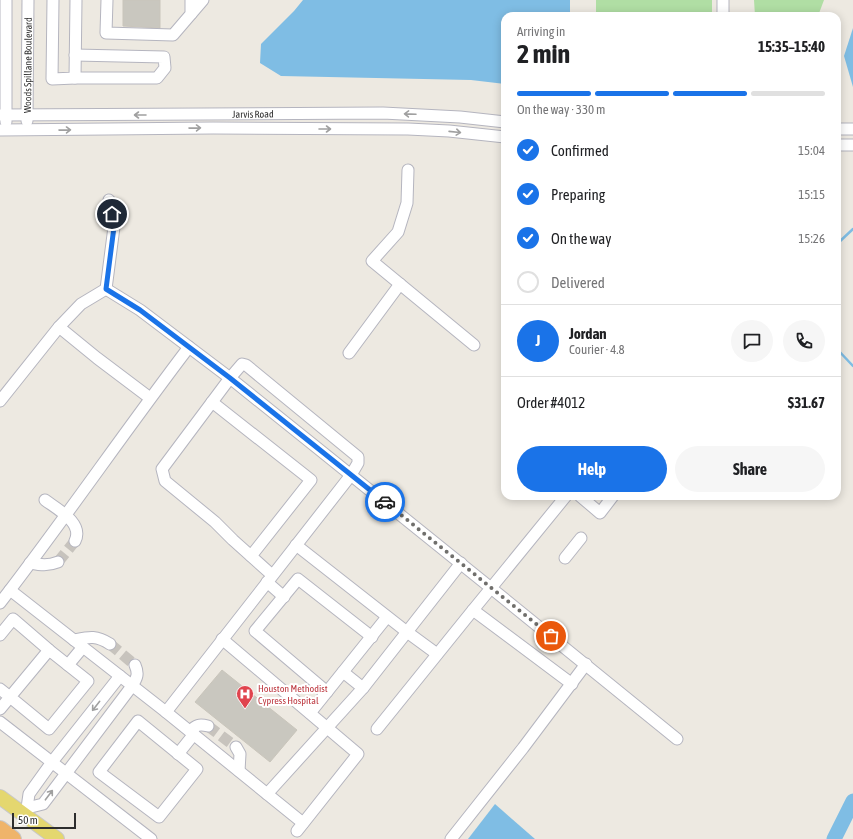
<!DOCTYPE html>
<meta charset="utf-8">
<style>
body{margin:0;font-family:"Asap Condensed",sans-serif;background:#f6f6f6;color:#202124;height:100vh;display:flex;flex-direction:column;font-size:15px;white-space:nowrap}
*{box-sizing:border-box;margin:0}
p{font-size:13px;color:#757577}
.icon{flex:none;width:22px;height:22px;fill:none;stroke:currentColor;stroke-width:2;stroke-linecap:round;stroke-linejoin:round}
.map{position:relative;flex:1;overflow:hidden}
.panel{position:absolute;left:501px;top:12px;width:340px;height:488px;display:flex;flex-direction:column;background:#fff;border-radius:12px;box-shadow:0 2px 10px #0003}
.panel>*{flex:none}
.scale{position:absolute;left:12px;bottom:10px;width:64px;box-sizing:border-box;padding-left:4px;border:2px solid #2d2d2d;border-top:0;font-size:11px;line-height:14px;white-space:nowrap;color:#2d2d2d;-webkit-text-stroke:3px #fff;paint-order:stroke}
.pin{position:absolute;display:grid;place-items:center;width:34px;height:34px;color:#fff;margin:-17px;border:2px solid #fff;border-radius:50%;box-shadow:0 1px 4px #0007}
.courier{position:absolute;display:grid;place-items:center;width:40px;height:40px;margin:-20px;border:3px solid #1a73e8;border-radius:50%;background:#fff;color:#222;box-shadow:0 1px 5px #0007}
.headline em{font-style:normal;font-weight:700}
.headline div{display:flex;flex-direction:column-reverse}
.headline{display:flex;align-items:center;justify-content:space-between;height:68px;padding:0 16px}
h1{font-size:26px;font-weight:700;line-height:30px}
.bar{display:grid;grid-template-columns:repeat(4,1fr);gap:6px 4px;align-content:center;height:48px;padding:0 16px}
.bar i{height:5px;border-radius:3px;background:#e0e0e0}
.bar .active{background:#1a73e8}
.bar p{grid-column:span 4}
.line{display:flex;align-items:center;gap:10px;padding:0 16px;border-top:1px solid #e0e0e0}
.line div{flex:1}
.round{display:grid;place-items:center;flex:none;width:42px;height:42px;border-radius:21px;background:#f6f6f6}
ol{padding:0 16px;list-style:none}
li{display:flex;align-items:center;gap:12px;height:44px}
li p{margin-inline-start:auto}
li .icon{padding:4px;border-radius:50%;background:#1a73e8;color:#fff;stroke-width:4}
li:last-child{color:#757577}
li i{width:22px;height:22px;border:2px solid #e0e0e0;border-radius:50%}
.primary-button{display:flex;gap:8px;margin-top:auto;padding:8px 16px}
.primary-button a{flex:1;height:46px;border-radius:24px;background:#1a73e8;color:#fff;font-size:16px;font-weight:700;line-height:46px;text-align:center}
.primary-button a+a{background:#f6f6f6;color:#202124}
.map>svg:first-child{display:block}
.green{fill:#b0dea4}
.water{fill:#7fbde4}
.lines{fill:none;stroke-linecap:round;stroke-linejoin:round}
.stream{stroke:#7fbde4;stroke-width:2.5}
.river{stroke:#7fbde4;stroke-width:15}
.building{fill:#c9c7bf;stroke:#c9c5bb}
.minor-tunnel{stroke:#c7c3bd;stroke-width:11;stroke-dasharray:11 5.5;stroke-linecap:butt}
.minor-casing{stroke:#b5b5bf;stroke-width:13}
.major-casing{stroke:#c8c8c8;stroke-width:16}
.highway-casing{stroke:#c8c8c8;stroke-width:18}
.minor{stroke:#fff;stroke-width:11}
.major{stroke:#e4d76f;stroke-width:14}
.highway{stroke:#efb46a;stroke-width:16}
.oneway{stroke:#a0a0a0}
.done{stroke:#706f6c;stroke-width:4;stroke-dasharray:0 7.2}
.route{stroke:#1a73e8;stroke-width:5}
.labels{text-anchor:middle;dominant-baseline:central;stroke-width:4;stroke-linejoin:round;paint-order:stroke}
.street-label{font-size:10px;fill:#2d2d2d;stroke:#fff}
.health-label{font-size:10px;fill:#be3a42;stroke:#fff;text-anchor:start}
</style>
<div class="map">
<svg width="853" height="839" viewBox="0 0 853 839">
<rect width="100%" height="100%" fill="#ede9e1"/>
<!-- green -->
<g class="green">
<rect x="596" y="0" width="116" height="16"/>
<polygon points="754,0 824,0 818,16 755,16"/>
</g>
<!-- water -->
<g class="water">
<polygon points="303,0 570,0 570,16 505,16 505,84 471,80 281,76 260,63 261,44 294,11"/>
<polygon points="853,28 853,87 844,56"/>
<polygon points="495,804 535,839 468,839"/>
</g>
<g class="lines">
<!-- stream -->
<g class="stream">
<polyline points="837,244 853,229"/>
<polyline points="837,349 853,366"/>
</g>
<!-- river -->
<polyline class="river" points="834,839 853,801"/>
</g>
<!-- building -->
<g class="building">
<polygon points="123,0 160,0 160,28 123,26"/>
<polygon points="222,670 297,730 270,762 195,702"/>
</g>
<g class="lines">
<!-- minor-tunnel -->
<g class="minor-tunnel">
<polyline points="58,562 75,541"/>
<polyline points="110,644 135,665"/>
<polyline points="208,726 236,747"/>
</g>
<defs>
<g id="minor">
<polyline points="53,0 52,79 75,78 76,0"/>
<polyline points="107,0 106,33 173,35 191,14 191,0"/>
<polyline points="191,14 203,0"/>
<polyline points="723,16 723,0"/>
<polyline points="75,78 157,78 165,68 164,57 75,55"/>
<path id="s1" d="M 0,115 L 383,113 L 460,117 L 505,122"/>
<path id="s2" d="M 27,121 L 28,0"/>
<polyline points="6,122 6,0"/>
<polyline points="837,129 853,129"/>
<polyline points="0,130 213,128 408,129 449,131 505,137"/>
<polyline points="837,145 853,145"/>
<polyline points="408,170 407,203 398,232 372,261 474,345"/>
<polyline points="109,200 114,227 106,289 140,310 230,378 162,469 165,481 215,522 233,540 272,575"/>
<polyline points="59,327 97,358 150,398"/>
<polyline points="349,353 400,284"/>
<polyline points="0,401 59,327 81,304 106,289"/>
<polyline points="212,402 311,480 251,556"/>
<polyline points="566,496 491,588 677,739"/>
<polyline points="580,496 600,513 613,496"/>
<path d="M 45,500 C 57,509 84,523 75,541"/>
<polyline points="296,545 407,632 437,654"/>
<polyline points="565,558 581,538"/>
<path d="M 30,563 C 41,565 48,566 58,562"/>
<polyline points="267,582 284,597"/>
<path d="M 10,590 C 71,510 128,427 189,347"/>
<polyline points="0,603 10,590 166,712"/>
<polyline points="0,635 13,619 49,650"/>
<polyline points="222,639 358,754 297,831"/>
<path d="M 74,640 C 89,637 96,635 110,644"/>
<polygon points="49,650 88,681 49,729 10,697"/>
<polyline points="68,665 83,647"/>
<polyline points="343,672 363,688"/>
<polyline points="0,689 10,697 0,709"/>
<polyline points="327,692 255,631 298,579 372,637"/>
<polyline points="310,713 387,617"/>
<polygon points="138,721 197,769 159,817 99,772"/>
<polyline points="0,722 151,839"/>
<polyline points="377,729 473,610"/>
<path d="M 190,731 C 196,725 199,724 208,726"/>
<polyline points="236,747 240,754 239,771"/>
<polyline points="178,754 194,734"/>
<polyline points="267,794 363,688 461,563"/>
<path d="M 27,808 L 43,804 L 132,686 C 137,678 139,674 135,665"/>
<polyline points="24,814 27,808 29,794 52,762 120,676"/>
<path d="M 303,823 L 166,712 L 351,475 L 358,463 L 358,457 L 246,365 L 242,364 L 230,378 C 317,448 404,517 491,588 L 473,610 L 572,684"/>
<polyline points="451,839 523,748 586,664"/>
</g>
<polyline id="major" points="0,797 57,839"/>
<polyline id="highway" points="0,829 13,839"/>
</defs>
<!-- minor casing -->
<use href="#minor" class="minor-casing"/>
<!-- major casing -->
<use href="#major" class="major-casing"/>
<!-- highway casing -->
<use href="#highway" class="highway-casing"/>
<!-- minor -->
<use href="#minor" class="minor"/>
<!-- major -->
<use href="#major" class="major"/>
<!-- highway -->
<use href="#highway" class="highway"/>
</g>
<!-- one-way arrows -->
<defs><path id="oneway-shaft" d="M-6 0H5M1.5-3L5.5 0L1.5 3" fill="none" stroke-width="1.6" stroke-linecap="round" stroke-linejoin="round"/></defs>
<g class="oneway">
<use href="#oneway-shaft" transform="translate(410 114) rotate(-178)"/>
<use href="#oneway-shaft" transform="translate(140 115) rotate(-180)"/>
<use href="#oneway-shaft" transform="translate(195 128) rotate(-1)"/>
<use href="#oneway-shaft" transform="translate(325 129)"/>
<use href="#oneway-shaft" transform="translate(65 130) rotate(-1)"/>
<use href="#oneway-shaft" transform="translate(455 132) rotate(6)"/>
<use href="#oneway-shaft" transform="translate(96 706) rotate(128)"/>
<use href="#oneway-shaft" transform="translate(49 795) rotate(-53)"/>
</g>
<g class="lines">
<!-- done -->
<polyline class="done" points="385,502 551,636"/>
<!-- route -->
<polyline class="route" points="112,214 114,227 106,289 140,310 230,378 385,502"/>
</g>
<!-- icons -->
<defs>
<symbol id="hospital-pin" viewBox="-11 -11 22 30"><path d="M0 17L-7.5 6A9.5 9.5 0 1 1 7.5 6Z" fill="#e0444e" stroke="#fff"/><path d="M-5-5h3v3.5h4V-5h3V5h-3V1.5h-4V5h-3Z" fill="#fff"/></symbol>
</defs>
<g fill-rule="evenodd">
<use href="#hospital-pin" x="235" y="684" width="20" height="27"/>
</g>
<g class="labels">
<!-- street labels -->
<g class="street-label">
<text stroke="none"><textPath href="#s2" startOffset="56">Woods Spillane Boulevard</textPath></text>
<text stroke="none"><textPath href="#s1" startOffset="253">Jarvis Road</textPath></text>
</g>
<!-- health labels -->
<g class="health-label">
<text x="258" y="688">Houston Methodist<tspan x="258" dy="12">Cypress Hospital</tspan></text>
</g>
</g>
</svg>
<div class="scale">50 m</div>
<div class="pin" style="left:551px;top:636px;background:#ea580c"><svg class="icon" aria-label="bag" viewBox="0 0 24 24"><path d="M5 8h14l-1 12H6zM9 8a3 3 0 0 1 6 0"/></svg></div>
<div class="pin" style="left:112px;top:214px;background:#1f2937"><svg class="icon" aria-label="home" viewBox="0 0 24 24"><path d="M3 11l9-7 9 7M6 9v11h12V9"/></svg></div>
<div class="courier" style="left:385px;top:502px"><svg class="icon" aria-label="car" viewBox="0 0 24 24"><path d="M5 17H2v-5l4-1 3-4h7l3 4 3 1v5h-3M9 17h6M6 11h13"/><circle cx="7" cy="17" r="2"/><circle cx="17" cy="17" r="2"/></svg></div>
<section class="panel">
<div class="headline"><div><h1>2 min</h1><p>Arriving in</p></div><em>15:35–15:40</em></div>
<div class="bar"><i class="active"></i><i class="active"></i><i class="active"></i><i></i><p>On the way · 330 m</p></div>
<ol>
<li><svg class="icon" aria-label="check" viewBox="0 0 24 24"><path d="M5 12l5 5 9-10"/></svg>Confirmed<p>15:04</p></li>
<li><svg class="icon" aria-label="check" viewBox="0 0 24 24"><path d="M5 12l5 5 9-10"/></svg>Preparing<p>15:15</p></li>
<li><svg class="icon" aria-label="check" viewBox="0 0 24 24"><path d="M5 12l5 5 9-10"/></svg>On the way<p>15:26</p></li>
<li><i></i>Delivered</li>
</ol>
<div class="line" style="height:72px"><b class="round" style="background:#1a73e8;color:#fff">J</b><div><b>Jordan</b><p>Courier · 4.8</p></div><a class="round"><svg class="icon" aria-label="chat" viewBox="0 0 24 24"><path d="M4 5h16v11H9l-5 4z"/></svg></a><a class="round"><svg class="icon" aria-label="phone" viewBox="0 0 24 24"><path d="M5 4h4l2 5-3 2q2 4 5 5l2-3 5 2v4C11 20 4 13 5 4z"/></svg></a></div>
<div class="line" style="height:52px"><div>Order #4012</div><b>$31.67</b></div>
<div class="primary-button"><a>Help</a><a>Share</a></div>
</section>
</div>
